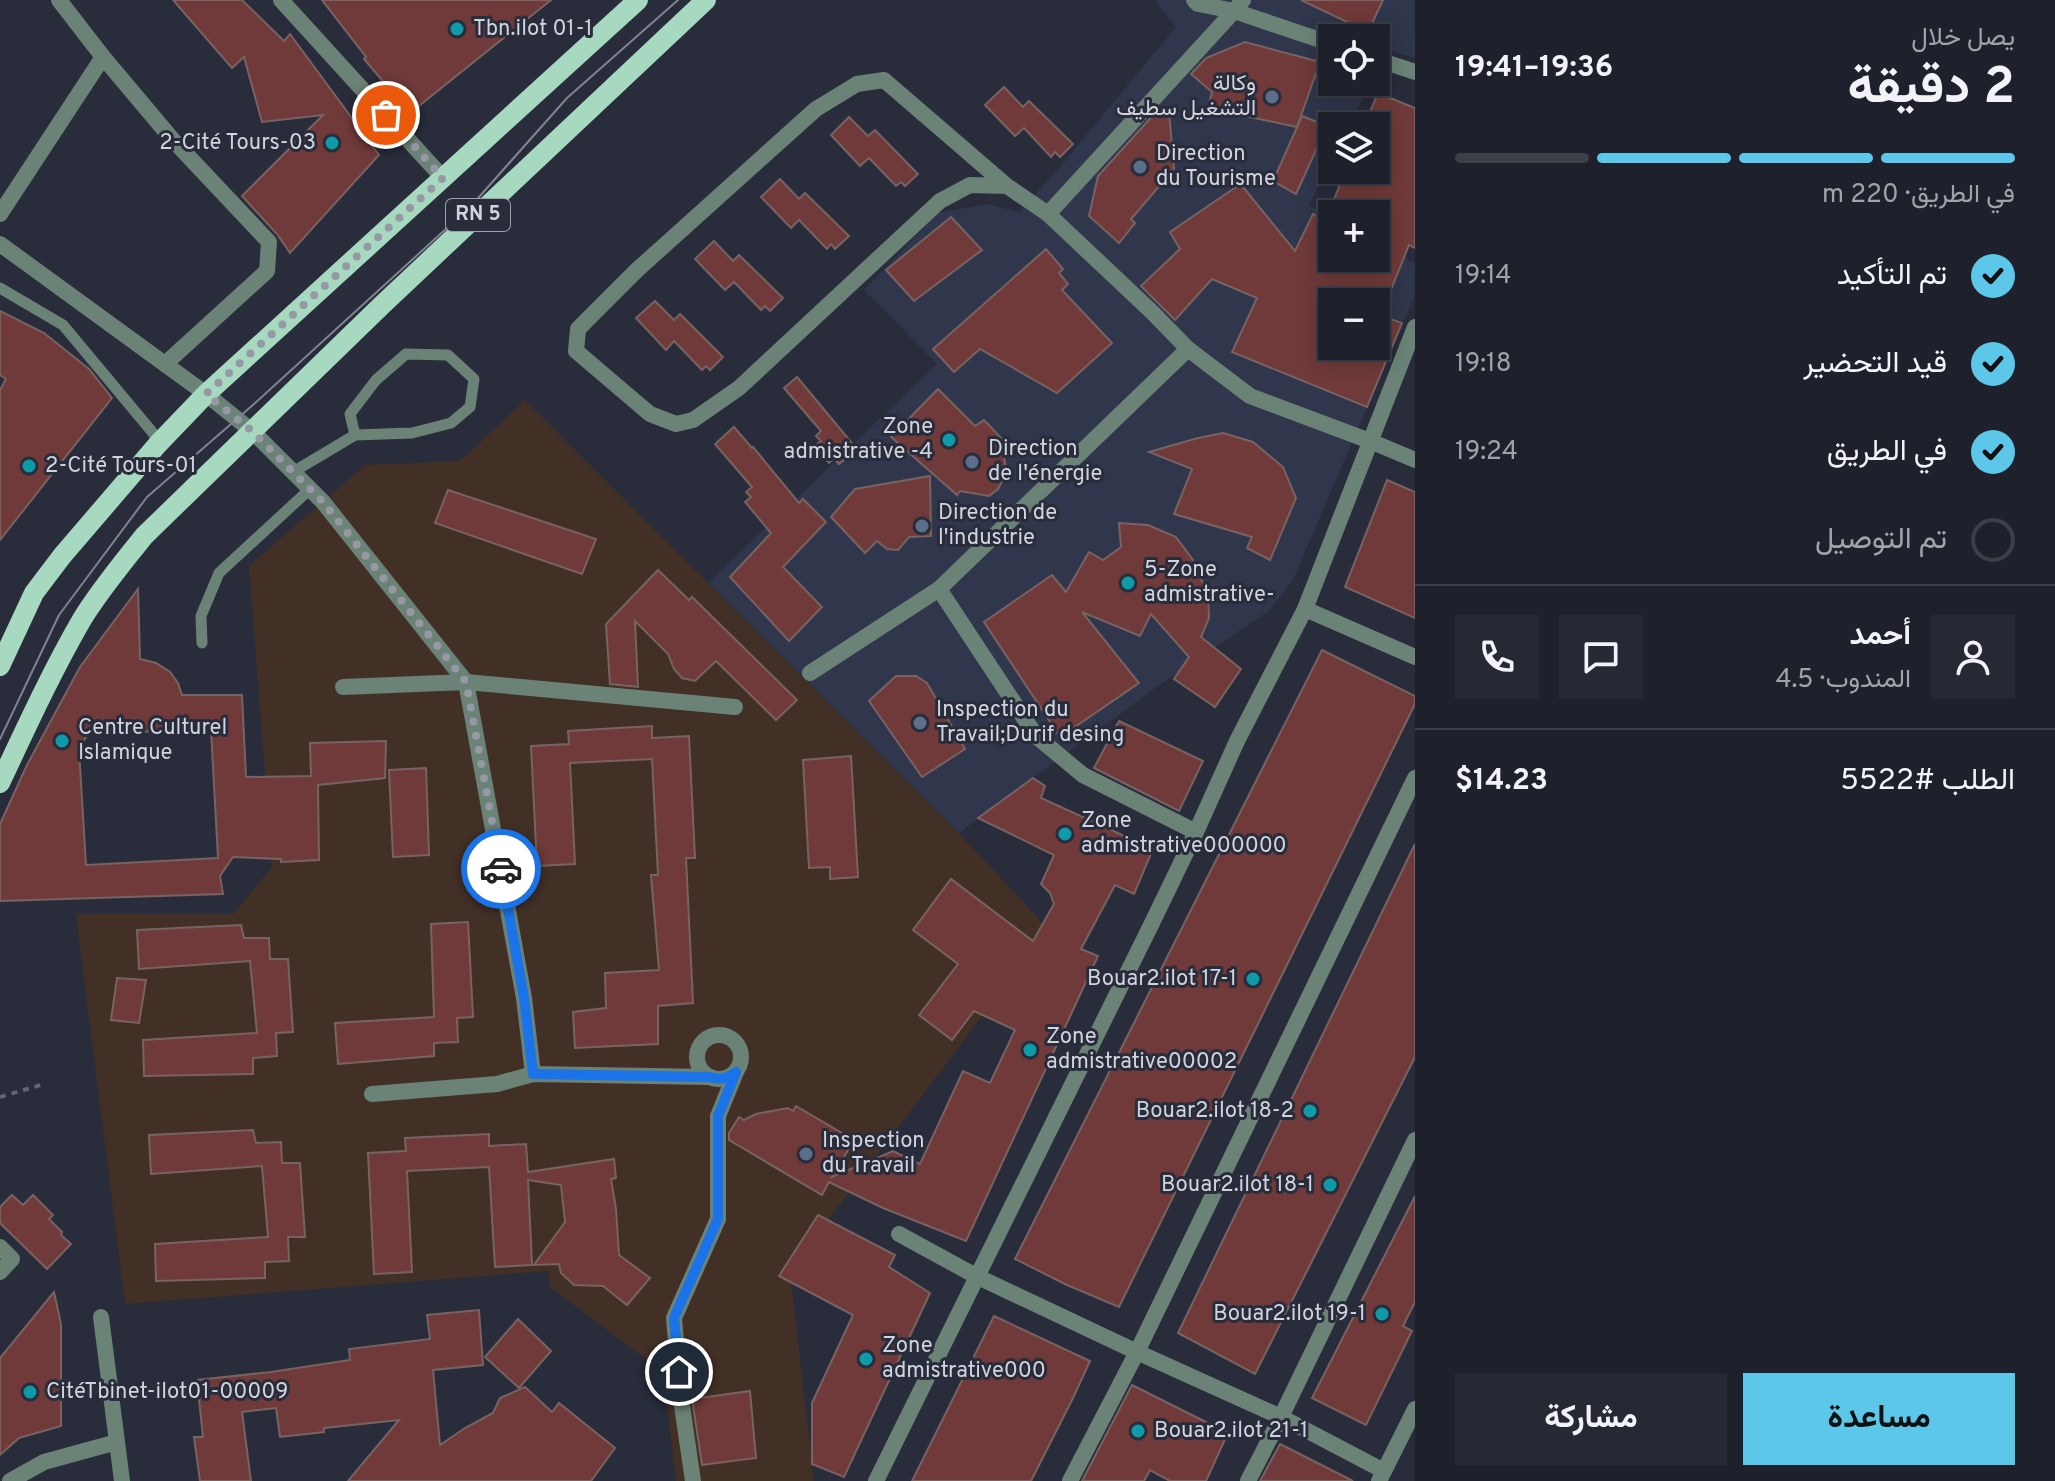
<!DOCTYPE html>
<html lang="ar">
<meta charset="utf-8">
<style>
body{margin:0;font-family:Overpass,Vazirmatn,sans-serif;background:#262934;color:#f1f3f6;direction:rtl;height:100vh;display:flex;flex-direction:column;font-size:30px;white-space:nowrap}
*{box-sizing:border-box;margin:0}
p{font-size:26px;color:#a1a3a9}
.icon{flex:none;width:44px;height:44px;fill:none;stroke:currentColor;stroke-width:2;stroke-linecap:round;stroke-linejoin:round}
.map{position:relative;flex:1;overflow:hidden;direction:ltr}
.side{display:flex;flex-direction:column;background:#1e212c;width:640px}
.side>*{flex:none}
.tools{position:absolute;left:1318px;top:24px;display:grid;gap:16px}
.tools a{display:grid;place-items:center;width:72px;height:72px;border-radius:0px;background:#1e212c;box-shadow:0 4px 20px #0003,0 0 0 2px #3c3e48;font-size:40px}
.pin{position:absolute;display:grid;place-items:center;width:68px;height:68px;color:#fff;margin:-34px;border:4px solid #fff;border-radius:50%;box-shadow:0 2px 8px #0007}
.courier{position:absolute;display:grid;place-items:center;width:80px;height:80px;margin:-40px;border:6px solid #1a73e8;border-radius:50%;background:#fff;color:#222;box-shadow:0 2px 10px #0007}
.overview em{font-style:normal;font-weight:700}
.overview div{display:flex;flex-direction:column-reverse}
.overview{display:flex;align-items:center;justify-content:space-between;height:136px;padding:0 40px}
h1{font-size:52px;font-weight:700;line-height:60px}
.bar{display:grid;grid-template-columns:repeat(4,1fr);gap:12px 8px;align-content:center;height:96px;padding:0 40px}
.bar i{height:10px;border-radius:6px;background:#3c3e48}
.bar .active{background:#5cc7e8}
.bar p{grid-column:span 4}
.line{display:flex;align-items:center;gap:20px;padding:0 40px;border-top:2px solid #3c3e48}
.line div{flex:1}
.round{display:grid;place-items:center;flex:none;width:84px;height:84px;border-radius:0px;background:#262934}
ol{padding:0 40px;list-style:none}
li{display:flex;align-items:center;gap:24px;height:88px}
li p{margin-inline-start:auto}
li .icon{padding:8px;border-radius:50%;background:#5cc7e8;color:#111;stroke-width:4}
li:last-child{color:#a1a3a9}
li i{width:44px;height:44px;border:4px solid #3c3e48;border-radius:50%}
.cta{display:flex;gap:16px;margin-top:auto;padding:16px 40px}
.cta a{flex:1;height:92px;border-radius:0px;background:#5cc7e8;color:#111;font-size:32px;font-weight:700;line-height:92px;text-align:center}
.cta a+a{background:#262934;color:#f1f3f6}
main{display:flex;flex:1;min-height:0}
.map>svg:first-child{display:block}
.built{fill:#30364b;fill-rule:evenodd}
.education{fill:#423027}
.building{fill:#6f3a39;stroke:#786362;stroke-width:2;fill-rule:evenodd}
.lines{fill:none;stroke-linecap:round;stroke-linejoin:round}
.path{stroke:#626572;stroke-width:4;stroke-dasharray:6 6;stroke-linecap:butt}
.service{stroke:#6b8376;stroke-width:11}
.minor{stroke:#6b8376;stroke-width:16}
.tertiary{stroke:#6b8376;stroke-width:16}
.primary{stroke:#a6d9bf;stroke-width:20}
.tram{stroke:#808490;stroke-width:2}
.done{stroke:#9699a4;stroke-width:8;stroke-dasharray:0 14.4}
.route{stroke:#1a73e8;stroke-width:10}
.culture-dot{fill:#0f9aa8;stroke:#282c3b;stroke-width:3}
.service-dot{fill:#5c6f8a;stroke:#282c3b;stroke-width:3}
.labels{text-anchor:middle;dominant-baseline:central;stroke-width:6;stroke-linejoin:round;paint-order:stroke}
.shield{fill:#282c3b;stroke:#9ea2ac;stroke-width:2}
.shield-label{font-size:20px;font-weight:bold;fill:#d1d4dd}
.poi-label{font-size:22px;fill:#d1d4dd;stroke:#282c3b;text-anchor:start}
</style>
<main>
<section class="side">
<div class="overview"><div><h1>2 دقيقة</h1><p>يصل خلال</p></div><em>19:36–19:41</em></div>
<div class="bar"><i class="active"></i><i class="active"></i><i class="active"></i><i></i><p>في الطريق · 220 m</p></div>
<ol>
<li><svg class="icon" aria-label="check" viewBox="0 0 24 24"><path d="M5 12l5 5 9-10"/></svg>تم التأكيد<p>19:14</p></li>
<li><svg class="icon" aria-label="check" viewBox="0 0 24 24"><path d="M5 12l5 5 9-10"/></svg>قيد التحضير<p>19:18</p></li>
<li><svg class="icon" aria-label="check" viewBox="0 0 24 24"><path d="M5 12l5 5 9-10"/></svg>في الطريق<p>19:24</p></li>
<li><i></i>تم التوصيل</li>
</ol>
<div class="line" style="height:144px"><a class="round"><svg class="icon" aria-label="person" viewBox="0 0 24 24"><circle cx="12" cy="8" r="4"/><path d="M4 21q1-7 8-7t8 7"/></svg></a><div><b>أحمد</b><p>المندوب · 4.5</p></div><a class="round"><svg class="icon" aria-label="chat" viewBox="0 0 24 24"><path d="M4 5h16v11H9l-5 4z"/></svg></a><a class="round"><svg class="icon" aria-label="phone" viewBox="0 0 24 24"><path d="M5 4h4l2 5-3 2q2 4 5 5l2-3 5 2v4C11 20 4 13 5 4z"/></svg></a></div>
<div class="line" style="height:104px"><div>الطلب #5522</div><b>$14.23</b></div>
<div class="cta"><a>مساعدة</a><a>مشاركة</a></div>
</section>
<div class="map">
<svg width="1415" height="1481" viewBox="0 0 1415 1481">
<rect width="100%" height="100%" fill="#282c3b"/>
<!-- built -->
<path class="built" d="M 1155,0 L 1415,0 L 1415,58 L 1387,50 L 1376,72 L 1376,38 L 1332,38 L 1332,82 L 1371,82 L 1349,126 L 1332,126 L 1332,159 L 1309,205 L 1332,217 L 1332,258 L 1376,258 L 1376,241 L 1415,263 L 1415,295 L 1293,580 L 1270,610 L 1158,686 L 959,833 L 708,583 L 937,364 L 864,290 L 938,213 L 988,204 L 1019,212 L 1059,168 L 1176,27 ZM 1332,302 L 1376,302 L 1376,346 L 1332,346 Z"/>
<!-- education -->
<polygon class="education" points="525,400 959,833 1048,929 790,1271 814,1481 676,1481 663,1372 550,1287 548,1271 125,1304 76,914 233,914 272,867 249,566 365,465 460,461"/>
<!-- building -->
<g class="building">
<polygon points="173,0 242,0 284,41 290,34 379,155 290,253 277,234 242,196 323,115 262,122 244,57 232,68"/>
<polygon points="322,0 551,0 410,113 364,59 366,57"/>
<polygon points="1301,0 1383,0 1368,32"/>
<polygon points="1245,42 1320,62 1297,127 1208,108 1212,92 1191,74 1206,58"/>
<polygon points="1004,87 1023,107 1029,101 1073,144 1060,157 1055,152 1051,157 1024,128 1015,136 985,105"/>
<polygon points="1378,93 1415,108 1415,248 1409,245 1386,302 1332,302 1332,346 1376,346 1376,314 1402,323 1367,407 1232,352 1257,298 1212,279 1175,320 1141,286 1180,249 1170,232 1236,187 1243,187 1295,251 1313,214 1332,223 1332,258 1376,258 1376,214 1328,214 1346,170 1376,170 1376,126 1364,126"/>
<polygon points="1169,111 1174,169 1131,219 1135,223 1119,243 1089,216 1098,176 1156,112"/>
<polygon points="1302,116 1327,126 1296,194 1273,181"/>
<polygon points="849,117 868,136 875,130 918,174 905,186 901,182 896,186 869,158 860,166 831,135"/>
<polygon points="780,179 799,199 805,193 849,236 835,249 831,244 827,249 799,220 791,228 761,197"/>
<polygon points="951,217 982,250 914,301 886,270"/>
<polygon points="714,241 733,261 739,255 783,298 770,311 765,306 761,310 734,282 725,290 695,259"/>
<polygon points="1046,249 1063,269 1059,273 1068,284 1062,290 1112,343 1057,393 980,349 954,372 933,349"/>
<polygon points="655,301 674,320 680,314 723,357 710,370 706,366 702,370 674,341 666,350 636,318"/>
<polygon points="0,311 44,333 89,369 112,398 0,540 0,390 6,379 0,375"/>
<polygon points="797,377 857,449 839,464 834,458 829,463 814,446 821,441 816,436 821,431 784,388"/>
<polygon points="938,389 975,426 984,420 1006,443 1002,448 1007,472 998,489 989,496 960,491 957,495 891,437"/>
<polygon points="734,427 752,448 753,447 799,503 803,499 826,522 783,567 822,607 789,641 730,577 771,533 745,502 751,497 746,492 752,487 715,444"/>
<polygon points="1223,433 1253,442 1283,467 1296,498 1270,560 1247,548 1252,537 1174,514 1192,469 1149,452 1198,438"/>
<polygon points="930,476 931,536 909,537 898,550 887,549 877,541 865,553 831,517 855,489"/>
<polygon points="1387,480 1415,492 1415,618 1345,587"/>
<polygon points="448,490 596,539 582,574 435,523"/>
<polygon points="1119,523 1148,525 1176,537 1193,560 1208,595 1209,618 1201,637 1241,669 1215,707 1174,679 1189,657 1151,614 1140,636 1082,612 1139,683 1060,737 984,622 1052,575 1066,592 1089,552 1103,560 1121,547"/>
<polygon points="658,570 689,600 692,597 797,700 776,720 716,661 695,681 682,678 674,669 668,654 635,621 638,687 610,684 606,624"/>
<path d="M 138,589 L 140,659 L 156,663 L 170,672 L 178,683 L 182,695 L 242,695 L 246,777 L 311,776 L 310,743 L 386,741 L 385,778 L 318,785 L 319,860 L 281,862 L 281,859 L 233,857 L 220,876 L 223,894 L 0,901 L 0,824 L 27,765 L 80,667 ZM 211,730 L 218,858 L 86,865 L 79,750 L 88,733 Z"/>
<polygon points="1322,650 1415,696 1415,704 1119,1307 1067,1285 1015,1259"/>
<polygon points="896,676 916,676 927,683 965,749 922,777 869,701"/>
<polygon points="1119,721 1203,761 1179,811 1094,768"/>
<polygon points="652,726 652,738 689,736 695,858 686,858 693,1003 658,1006 658,1044 575,1048 573,1012 606,1008 605,973 659,970 651,875 658,875 652,759 570,763 575,864 537,866 531,746 569,744 568,731"/>
<polygon points="851,756 858,877 830,879 830,867 809,868 803,760"/>
<polygon points="426,768 429,855 393,857 389,770"/>
<polygon points="1033,778 1045,786 1041,798 1153,849 1134,894 1115,885 1081,949 1098,956 966,1241 883,1208 829,1182 822,1195 729,1140 729,1133 739,1117 744,1120 756,1114 788,1108 793,1111 796,1106 854,1140 832,1177 893,1151 920,1164 963,1071 990,1083 1015,1030 974,1011 952,1040 919,1015 958,964 913,930 951,879 1033,941 1054,904 1050,893 1041,884 1054,855 978,818"/>
<polygon points="1415,844 1415,1057 1255,1374 1178,1333"/>
<polygon points="468,922 473,1017 457,1018 458,1042 434,1043 434,1056 338,1064 335,1023 434,1017 431,924"/>
<polygon points="241,925 244,938 269,938 270,959 288,959 293,1032 276,1033 277,1056 253,1058 253,1074 144,1076 143,1040 257,1033 250,961 139,969 137,930"/>
<polygon points="117,978 146,980 139,1023 111,1020"/>
<polygon points="253,1130 256,1143 281,1142 282,1163 300,1163 305,1237 288,1237 289,1261 265,1262 265,1278 156,1281 155,1244 268,1237 262,1166 151,1174 149,1135"/>
<polygon points="489,1134 489,1146 526,1144 528,1172 614,1159 616,1178 611,1179 616,1209 619,1255 650,1278 627,1305 603,1286 574,1285 561,1273 559,1264 534,1265 565,1222 561,1185 528,1180 532,1265 495,1267 489,1167 407,1171 412,1272 374,1274 368,1153 406,1151 405,1138"/>
<polygon points="12,1195 23,1205 33,1195 53,1215 49,1219 62,1232 61,1235 71,1244 47,1269 0,1223 0,1207"/>
<polygon points="1415,1196 1415,1302 1403,1326 1412,1331 1366,1425 1312,1398"/>
<polygon points="818,1215 895,1255 889,1267 930,1293 844,1477 812,1464 812,1403 853,1315 779,1276"/>
<polygon points="54,1292 61,1324 61,1426 19,1438 0,1455 0,1358"/>
<polygon points="479,1310 483,1365 433,1370 440,1445 465,1428 493,1413 500,1398 525,1387 552,1412 559,1403 615,1448 591,1481 348,1481 399,1420 324,1428 324,1432 280,1437 276,1408 242,1412 251,1481 200,1481 194,1437 203,1437 197,1380 271,1372 350,1360 349,1349 430,1339 427,1315"/>
<polygon points="994,1316 1090,1361 1074,1396 1031,1481 912,1481"/>
<polygon points="518,1319 551,1351 519,1388 485,1357"/>
<polygon points="1132,1385 1228,1433 1206,1481 1170,1481 1150,1470 1144,1481 1082,1481"/>
<polygon points="750,1391 756,1458 702,1465 692,1399"/>
<polygon points="1280,1444 1353,1481 1260,1481"/>
</g>
<g class="lines">
<!-- path -->
<polyline class="path" points="0,1097 44,1084"/>
<!-- service -->
<g class="service">
<polyline points="0,288 63,325 153,433 158,444"/>
<polyline points="293,472 355,435 412,433 451,423 470,407 474,379 448,355 406,354 376,380 350,414 355,435"/>
<polyline points="202,643 201,616 219,573 310,489"/>
</g>
<!-- minor -->
<g class="minor">
<polyline points="59,0 103,57 172,139 269,242 267,271 165,364"/>
<polyline points="281,0 443,178"/>
<polyline points="1194,0 1198,4 1234,11 1243,0"/>
<polyline points="1376,59 1415,72"/>
<polyline points="1007,186 884,80 857,84 816,109 637,270 578,329 576,351 650,414 676,424 693,420 739,388 940,201 970,185 1007,186 1048,214 1152,312 1188,349 1250,396 1370,441 1415,460"/>
<polyline points="0,214 103,57"/>
<polyline points="1048,214 1234,11 1332,44"/>
<polyline points="0,244 206,394 252,431 323,502 466,682 524,998 533,1074"/>
<polyline points="939,589 1036,736 1083,775 1196,832"/>
<polyline points="1305,609 1415,657"/>
<polyline points="810,673 939,589 1188,349"/>
<polyline points="343,687 466,682 735,707"/>
<circle cx="719" cy="1057" r="22"/>
<polyline points="372,1094 497,1084 533,1074 710,1077"/>
<polyline points="899,1234 976,1276 1137,1352 1281,1417 1384,1471"/>
<polyline points="0,1247 12,1259 0,1272"/>
<polyline points="101,1317 122,1481"/>
<polyline points="10,1481 44,1462 117,1442"/>
<polyline points="693,1481 681,1399 674,1318 718,1219 718,1116 736,1072"/>
<polyline points="876,1481 1151,925 1196,832 1237,741 1305,609 1415,327"/>
<polyline points="1070,1481 1137,1352 1415,778"/>
<polyline points="1248,1481 1281,1417 1415,1140"/>
</g>
<!-- tertiary -->
<polyline class="tertiary" points="1379,1481 1415,1409"/>
<!-- primary -->
<g class="primary">
<polyline points="0,666 34,593 62,556 158,444 206,394 638,0"/>
<path d="M 0,783 C 26,728 51,673 81,621 C 99,591 122,564 144,536 L 382,305 L 706,0"/>
</g>
<!-- tram -->
<polyline class="tram" points="0,739 59,615 147,497 254,404 471,206 567,98 678,0"/>
</g>
<g class="lines">
<!-- done -->
<polyline class="done" points="386,115 443,178 206,394 252,431 323,502 466,682 501,869"/>
<!-- route -->
<path class="route" d="M 501,869 L 524,998 L 533,1074 L 710,1077 C 720,1080 727,1079 736,1072 L 718,1116 L 718,1219 L 674,1318 L 679,1372"/>
</g>
<!-- markers -->
<g class="culture-dot">
<circle cx="457" cy="29" r="8"/>
<circle cx="332" cy="143" r="8"/>
<circle cx="949" cy="440" r="8"/>
<circle cx="29" cy="466" r="8"/>
<circle cx="1128" cy="583" r="8"/>
<circle cx="62" cy="741" r="8"/>
<circle cx="1065" cy="834" r="8"/>
<circle cx="1253" cy="979" r="8"/>
<circle cx="1030" cy="1050" r="8"/>
<circle cx="1310" cy="1111" r="8"/>
<circle cx="1330" cy="1185" r="8"/>
<circle cx="1382" cy="1314" r="8"/>
<circle cx="866" cy="1359" r="8"/>
<circle cx="30" cy="1392" r="8"/>
<circle cx="1138" cy="1431" r="8"/>
</g>
<g class="service-dot">
<circle cx="1272" cy="97" r="8"/>
<circle cx="1140" cy="167" r="8"/>
<circle cx="972" cy="462" r="8"/>
<circle cx="922" cy="526" r="8"/>
<circle cx="920" cy="723" r="8"/>
<circle cx="806" cy="1154" r="8"/>
</g>
<g class="labels">
<!-- shield labels -->
<rect class="shield" x="446" y="199" width="64" height="32" rx="6"/>
<g class="shield-label">
<text x="478" y="215">RN 5</text>
</g>
<!-- poi labels -->
<g class="poi-label">
<text x="473" y="29">Tbn.ilot 01-1</text>
<text x="1256" y="84" text-anchor="end">وكالة<tspan x="1256" dy="25">التشغيل سطيف</tspan></text>
<text x="316" y="143" text-anchor="end">2-Cité Tours-03</text>
<text x="1156" y="154">Direction<tspan x="1156" dy="25">du Tourisme</tspan></text>
<text x="933" y="427" text-anchor="end">Zone<tspan x="933" dy="25">admistrative -4</tspan></text>
<text x="988" y="449">Direction<tspan x="988" dy="25">de l'énergie</tspan></text>
<text x="45" y="466">2-Cité Tours-01</text>
<text x="938" y="513">Direction de<tspan x="938" dy="25">l'industrie</tspan></text>
<text x="1144" y="570">5-Zone<tspan x="1144" dy="25">admistrative-</tspan></text>
<text x="936" y="710">Inspection du<tspan x="936" dy="25">Travail;Durif desing</tspan></text>
<text x="78" y="728">Centre Culturel<tspan x="78" dy="25">Islamique</tspan></text>
<text x="1081" y="821">Zone<tspan x="1081" dy="25">admistrative000000</tspan></text>
<text x="1237" y="979" text-anchor="end">Bouar2.ilot 17-1</text>
<text x="1046" y="1037">Zone<tspan x="1046" dy="25">admistrative00002</tspan></text>
<text x="1294" y="1111" text-anchor="end">Bouar2.ilot 18-2</text>
<text x="822" y="1141">Inspection<tspan x="822" dy="25">du Travail</tspan></text>
<text x="1314" y="1185" text-anchor="end">Bouar2.ilot 18-1</text>
<text x="1366" y="1314" text-anchor="end">Bouar2.ilot 19-1</text>
<text x="882" y="1346">Zone<tspan x="882" dy="25">admistrative000</tspan></text>
<text x="46" y="1392">CitéTbinet-ilot01-00009</text>
<text x="1154" y="1431">Bouar2.ilot 21-1</text>
</g>
</g>
</svg>
<div class="tools">
<a><svg class="icon" aria-label="locate" viewBox="0 0 24 24"><circle cx="12" cy="12" r="6"/><path d="M12 2v4M12 18v4M2 12h4M18 12h4"/></svg></a>
<a><svg class="icon" aria-label="layers" viewBox="0 0 24 24"><path d="M12 4l9 5-9 5-9-5zM3 14l9 5 9-5"/></svg></a>
<a>+</a>
<a>−</a>
</div>
<div class="pin" style="left:386px;top:115px;background:#ea580c"><svg class="icon" aria-label="bag" viewBox="0 0 24 24"><path d="M5 8h14l-1 12H6zM9 8a3 3 0 0 1 6 0"/></svg></div>
<div class="pin" style="left:679px;top:1372px;background:#1f2937"><svg class="icon" aria-label="home" viewBox="0 0 24 24"><path d="M3 11l9-7 9 7M6 9v11h12V9"/></svg></div>
<div class="courier" style="left:501px;top:869px"><svg class="icon" aria-label="car" viewBox="0 0 24 24"><path d="M5 17H2v-5l4-1 3-4h7l3 4 3 1v5h-3M9 17h6M6 11h13"/><circle cx="7" cy="17" r="2"/><circle cx="17" cy="17" r="2"/></svg></div>
</div>
</main>
